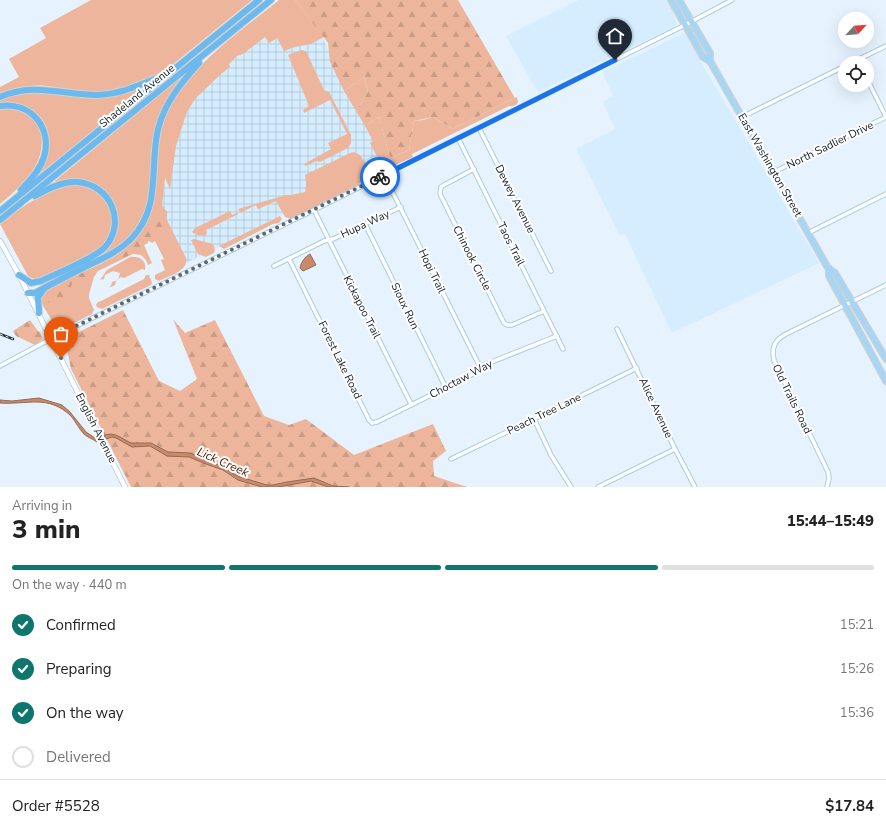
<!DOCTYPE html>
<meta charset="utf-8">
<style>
body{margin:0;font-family:"Nunito Sans",sans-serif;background:#f6f6f6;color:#222;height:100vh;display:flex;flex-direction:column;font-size:15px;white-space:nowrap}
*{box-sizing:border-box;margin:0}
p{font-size:13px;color:#767676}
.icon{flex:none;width:22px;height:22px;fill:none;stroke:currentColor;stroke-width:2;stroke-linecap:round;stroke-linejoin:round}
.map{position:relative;height:487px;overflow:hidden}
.details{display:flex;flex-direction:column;background:#fff;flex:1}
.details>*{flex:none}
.needle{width:26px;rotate:64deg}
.buttons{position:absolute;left:838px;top:12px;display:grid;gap:8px}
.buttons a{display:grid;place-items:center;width:36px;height:36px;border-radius:50%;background:#fff;box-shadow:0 4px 16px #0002;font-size:20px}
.pin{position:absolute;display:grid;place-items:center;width:34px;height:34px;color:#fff;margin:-41px -17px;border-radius:50% 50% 50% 0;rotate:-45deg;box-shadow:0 0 4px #0007}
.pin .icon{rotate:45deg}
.courier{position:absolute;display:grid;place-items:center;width:40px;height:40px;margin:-20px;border:3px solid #1a73e8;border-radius:50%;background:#fff;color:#222;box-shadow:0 1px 5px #0007}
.overview em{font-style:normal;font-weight:800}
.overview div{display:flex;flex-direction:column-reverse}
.overview{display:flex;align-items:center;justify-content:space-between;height:68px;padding:0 12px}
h1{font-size:26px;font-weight:800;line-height:30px}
.bar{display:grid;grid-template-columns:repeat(4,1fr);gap:6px 4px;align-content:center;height:48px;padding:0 12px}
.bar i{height:5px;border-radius:3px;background:#e0e0e0}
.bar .selected{background:#0f766e}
.bar p{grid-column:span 4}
.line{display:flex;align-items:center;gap:10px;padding:0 12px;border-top:1px solid #e0e0e0}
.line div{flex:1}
ol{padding:0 12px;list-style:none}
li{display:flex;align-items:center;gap:12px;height:44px}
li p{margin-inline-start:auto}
li .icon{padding:4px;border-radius:50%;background:#0f766e;color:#fff;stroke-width:4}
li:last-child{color:#767676}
li i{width:22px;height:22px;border:2px solid #e0e0e0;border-radius:50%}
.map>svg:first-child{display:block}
.built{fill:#d5edff}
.industrial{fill:url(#industrial-grid)}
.grass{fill:#edb69c}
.forest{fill:url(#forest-firs)}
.water{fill:#ca8a6a;stroke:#926a56}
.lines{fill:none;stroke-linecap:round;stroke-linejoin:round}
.minor-casing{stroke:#abcce4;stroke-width:5.5}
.tertiary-casing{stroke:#abcce4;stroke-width:6}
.primary-casing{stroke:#cfd2d4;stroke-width:8}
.motorway-casing{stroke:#cfd2d4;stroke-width:8}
.minor{stroke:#fff;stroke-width:3.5}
.tertiary{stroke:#fff;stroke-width:4.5}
.primary{stroke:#a7d5f4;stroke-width:5.5}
.motorway{stroke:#6db9ed;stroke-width:6}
.rail-casing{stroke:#28353f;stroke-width:2.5}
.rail{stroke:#fff;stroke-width:1;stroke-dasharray:3;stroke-linecap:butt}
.done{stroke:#5c6972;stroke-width:4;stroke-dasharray:0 7.2}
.route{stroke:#1a73e8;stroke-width:5}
.labels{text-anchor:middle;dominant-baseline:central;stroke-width:4;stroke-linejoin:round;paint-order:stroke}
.street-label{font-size:11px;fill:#111e27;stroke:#fff}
.water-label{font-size:12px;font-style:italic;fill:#4e240d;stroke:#fff}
</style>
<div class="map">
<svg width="886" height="487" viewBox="0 0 886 487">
<defs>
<pattern id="industrial-grid" width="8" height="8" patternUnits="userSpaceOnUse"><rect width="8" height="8" fill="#d5edff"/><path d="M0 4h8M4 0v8" fill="none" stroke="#b6cbdb"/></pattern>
<pattern id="forest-firs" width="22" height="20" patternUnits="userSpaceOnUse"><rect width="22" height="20" fill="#edb69c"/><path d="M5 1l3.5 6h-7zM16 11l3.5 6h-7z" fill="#ca9c86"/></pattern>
</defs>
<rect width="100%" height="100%" fill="#e6f3fe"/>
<!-- built -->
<g class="built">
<polygon points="579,0 666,0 675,15 676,26 538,92 506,36"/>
<polygon points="684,33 819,263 672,333 625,234 620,236 576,149 615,129 603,102 613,96 602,72"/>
</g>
<!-- industrial -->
<polygon class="industrial" points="294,1 322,37 386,163 182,265 155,212 166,179 173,131 187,98"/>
<!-- grass -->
<g class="grass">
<path d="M 91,0 L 252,0 L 166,70 C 148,81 125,91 103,92 C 83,92 64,88 45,86 C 30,84 14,89 0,94 L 0,87 L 19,77 L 9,59 L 46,38 L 40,28 Z"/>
<path d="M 279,0 L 295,0 L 324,37 L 311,44 L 295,47 L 284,51 L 277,38 L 269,43 L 265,37 L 243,54 L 237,56 L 229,64 L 230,67 L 221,74 L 195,99 L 187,112 L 176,146 L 170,189 L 165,178 L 162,205 L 167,212 L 167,220 L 186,258 C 189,271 169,276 159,281 L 155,279 L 155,275 L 165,270 L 161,260 L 164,259 L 155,241 L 152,243 L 149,241 L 148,241 L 148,243 L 144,245 L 152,263 L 148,265 L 146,260 L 141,255 L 133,254 L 98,271 L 94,277 L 89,294 L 89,298 L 94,310 L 92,314 L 62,329 L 57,329 L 42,304 L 41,298 L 44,291 C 57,285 70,279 82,272 C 93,267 105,263 115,256 C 137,241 154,216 156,189 C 159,153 156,132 173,98 C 177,92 182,87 186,82 C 212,50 247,26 279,0 Z"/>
<polygon points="301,50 306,51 324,90 329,92 351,135 351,143 348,148 320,162 316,161 306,166 304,164 331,149 328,143 347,134 330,100 304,113 303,110 309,106 288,55"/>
<path d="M 180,77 L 182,79 L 158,124 L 152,194 L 140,224 L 128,239 L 112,251 L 79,267 C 87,261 111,243 114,237 C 117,232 117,227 117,222 C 119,201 104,184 84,180 C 75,179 65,182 56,183 L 55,181 L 168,88 L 167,87 Z"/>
<polygon points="364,77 368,92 356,111 344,91"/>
<path d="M 139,89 L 141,91 L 40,174 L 39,172 C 51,155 55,126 34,112 C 27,108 9,106 0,104 L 0,100 C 25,87 41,93 66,94 C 90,94 116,95 139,89 Z"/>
<path d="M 517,97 L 518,102 C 517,105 513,107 509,106 L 412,154 L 413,157 L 393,166 L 381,165 L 370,143 L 373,141 L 365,126 L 379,117 L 390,158 L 409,150 L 414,121 L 423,120 L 433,117 L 453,129 Z"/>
<path d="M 9,108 C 23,110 38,117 41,132 C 47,163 22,186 0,204 L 0,110 Z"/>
<polygon points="354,152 360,155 371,172 358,185 291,219 285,217 276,201 258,209 256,205 240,213 238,209 286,195 291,195 305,192 306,183 305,175 350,153"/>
<path d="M 71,185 C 81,185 91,187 100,193 C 114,205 116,229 105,243 C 98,253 57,270 43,277 C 37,279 34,280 28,276 L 0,224 C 20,208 45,190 71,185 Z"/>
<polygon points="230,211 232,215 238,212 238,214 206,230 207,233 205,236 197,235 192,232 195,228"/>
<polygon points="280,216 282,219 279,223 273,224 224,249 219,246"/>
<polygon points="194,239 213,244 215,249 214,253 206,257 198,254 191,240"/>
<path d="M 130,257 C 139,256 147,260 145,270 L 142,269 L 124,278 L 121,277 L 116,281 L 115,285 L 111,287 L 109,287 L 111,286 L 112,282 L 118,280 L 120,273 L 113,271 L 105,275 L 104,279 L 100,280 L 107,270 Z"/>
<polygon points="146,275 149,275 152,283 151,285 102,309 97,307 96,305 98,302 101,301 144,279"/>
</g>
<!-- forest -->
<g class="forest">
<polygon points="295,0 458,0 515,98 453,129 433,117 414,121 409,150 390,158 379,117 365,126 356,111 368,92 364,77 344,91 330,62 328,43"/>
<path d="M 159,209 L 164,212 L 160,234 L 152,232 C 148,250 117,260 103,268 L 102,263 L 122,254 L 137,241 Z"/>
<polygon points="89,269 92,270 93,275 90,280 82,277 73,284 72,283 70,292 65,297 44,304 52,288"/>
<polygon points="123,310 159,381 180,391 197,379 173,319 185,333 215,320 264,416 289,425 306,419 354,455 433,424 446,451 433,461 434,476 467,487 131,487 71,369 65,339"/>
<polygon points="30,320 38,331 40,332 43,339 35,345 16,336 13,331"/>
</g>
<!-- water -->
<g class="water">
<path d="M 310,254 L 316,265 L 303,271 L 300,268 C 301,262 305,257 310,254 Z"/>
<path d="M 39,398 L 62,405 L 70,412 L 86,432 L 98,440 L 97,442 C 93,439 87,437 84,434 C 79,429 76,422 71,416 C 48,394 27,405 0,403 L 0,400 L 12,401 Z"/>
<polygon points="111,434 116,435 131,443 151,443 168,452 190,453 205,460 225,467 232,473 240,477 267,485 273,485 287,482 314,478 333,486 349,487 328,487 311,481 278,487 262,487 238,480 223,470 206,464 189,457 167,456 150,446 132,447 116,438 112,437 106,439 104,435"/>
</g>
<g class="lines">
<defs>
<g id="minor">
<polyline points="851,63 886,46"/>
<polyline points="742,117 845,66"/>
<polyline points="479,128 551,271"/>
<polyline points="458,138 563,349"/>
<polyline points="474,169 444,185 441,187 440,194 504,323 507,325 512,325 544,311"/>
<polyline points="774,172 886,117 867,79"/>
<polyline points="384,175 478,363 479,367"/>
<polyline points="314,210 411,404"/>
<polyline points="365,224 446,388"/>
<polyline points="808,233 886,194"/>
<polyline points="289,259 369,420 372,423 377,422 475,373 479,367 557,336"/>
<polyline points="274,266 324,241 333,239 401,207"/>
<polyline points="617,329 675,449 695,487"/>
<polyline points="0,366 58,335 314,210 685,25 732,0"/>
<polyline points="534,419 551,455 571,487"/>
<polyline points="451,459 534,419 637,368"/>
<polyline points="598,487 675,449"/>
<path d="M 827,487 L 829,478 L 828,472 L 774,360 C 771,347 775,340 786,334 L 886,285"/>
</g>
<polyline id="tertiary" points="0,241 19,275 125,487"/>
<g id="primary">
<polyline points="671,0 703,57 710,61"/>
<polyline points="679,0 710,53 710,61 828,268 835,273 886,359"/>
<polyline points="829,269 829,276 886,381"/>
</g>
<g id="motorway">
<path d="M 0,97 C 34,82 63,95 97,95 C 122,94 139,85 162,76"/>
<path d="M 0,106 C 30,101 53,128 44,157 C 40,170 30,180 21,190"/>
<polyline points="0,211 259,0"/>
<polyline points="0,220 271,0"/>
<path d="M 19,275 L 31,283 L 41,281 C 57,273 94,259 105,247 C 127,222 110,184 77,182 C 62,181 47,189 35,196"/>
<path d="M 28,293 L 35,293 C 53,283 71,274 89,265 C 104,258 119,251 131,239 C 162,207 149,169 158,129 C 165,102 181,83 199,63"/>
<polyline points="39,313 38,297 44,289"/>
</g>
</defs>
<!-- minor casing -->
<use href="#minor" class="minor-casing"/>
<!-- tertiary casing -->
<use href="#tertiary" class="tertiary-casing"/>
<!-- primary casing -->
<use href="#primary" class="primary-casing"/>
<!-- motorway casing -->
<use href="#motorway" class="motorway-casing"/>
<!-- minor -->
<use href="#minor" class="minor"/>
<!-- tertiary -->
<use href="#tertiary" class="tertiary"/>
<!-- primary -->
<use href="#primary" class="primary"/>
<!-- motorway -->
<use href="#motorway" class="motorway"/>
<defs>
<polyline id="rail" points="0,334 13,339"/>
</defs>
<!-- rail casing -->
<use href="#rail" class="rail-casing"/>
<!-- rail -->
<use href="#rail" class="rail"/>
</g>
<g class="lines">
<!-- done -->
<polyline class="done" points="61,358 51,339 58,335 380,177"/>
<!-- route -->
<polyline class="route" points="380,177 615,60"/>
</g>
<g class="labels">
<!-- street labels -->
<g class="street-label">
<text transform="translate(137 96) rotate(-39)">Shadeland Avenue</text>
<text transform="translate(830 145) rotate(-26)">North Sadlier Drive</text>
<text transform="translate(770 165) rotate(60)">East Washington Street</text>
<text transform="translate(515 199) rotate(63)">Dewey Avenue</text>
<text transform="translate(365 224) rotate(-25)">Hupa Way</text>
<text transform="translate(511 244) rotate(63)">Taos Trail</text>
<text transform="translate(472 258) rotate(63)">Chinook Circle</text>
<text transform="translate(432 271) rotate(64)">Hopi Trail</text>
<text transform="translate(405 306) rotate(64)">Sioux Run</text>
<text transform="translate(362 307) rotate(63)">Kickapoo Trail</text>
<text transform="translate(340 360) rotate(64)">Forest Lake Road</text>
<text transform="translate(461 379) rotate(-28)">Choctaw Way</text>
<text transform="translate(792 399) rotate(64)">Old Trails Road</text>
<text transform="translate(656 408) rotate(65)">Alice Avenue</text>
<text transform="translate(544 414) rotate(-26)">Peach Tree Lane</text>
<text transform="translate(96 428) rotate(63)">English Avenue</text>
</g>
<!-- water labels -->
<g class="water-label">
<text transform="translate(223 462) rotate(24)">Lick Creek</text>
</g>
</g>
</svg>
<div class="buttons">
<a><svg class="needle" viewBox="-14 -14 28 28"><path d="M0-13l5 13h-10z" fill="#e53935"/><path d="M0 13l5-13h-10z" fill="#767676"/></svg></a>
<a><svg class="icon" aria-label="locate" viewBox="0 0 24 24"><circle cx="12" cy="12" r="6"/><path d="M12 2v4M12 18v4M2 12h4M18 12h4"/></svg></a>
</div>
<div class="pin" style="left:61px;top:358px;background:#ea580c"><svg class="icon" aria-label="bag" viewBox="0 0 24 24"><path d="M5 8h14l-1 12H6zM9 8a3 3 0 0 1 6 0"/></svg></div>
<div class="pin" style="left:615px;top:60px;background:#1f2937"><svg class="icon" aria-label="home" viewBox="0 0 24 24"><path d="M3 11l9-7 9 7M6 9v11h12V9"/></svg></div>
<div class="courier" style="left:380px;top:177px"><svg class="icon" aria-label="bike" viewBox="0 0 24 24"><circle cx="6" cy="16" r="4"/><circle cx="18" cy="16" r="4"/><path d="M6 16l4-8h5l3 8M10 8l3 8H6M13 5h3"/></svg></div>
</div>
<section class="details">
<div class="overview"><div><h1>3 min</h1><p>Arriving in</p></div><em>15:44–15:49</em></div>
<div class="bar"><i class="selected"></i><i class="selected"></i><i class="selected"></i><i></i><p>On the way · 440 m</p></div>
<ol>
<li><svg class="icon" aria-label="check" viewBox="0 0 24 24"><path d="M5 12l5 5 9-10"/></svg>Confirmed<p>15:21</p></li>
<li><svg class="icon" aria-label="check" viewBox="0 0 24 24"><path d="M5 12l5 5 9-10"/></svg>Preparing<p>15:26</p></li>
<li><svg class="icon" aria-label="check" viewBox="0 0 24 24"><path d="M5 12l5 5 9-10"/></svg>On the way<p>15:36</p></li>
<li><i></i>Delivered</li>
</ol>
<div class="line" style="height:52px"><div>Order #5528</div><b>$17.84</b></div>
</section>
